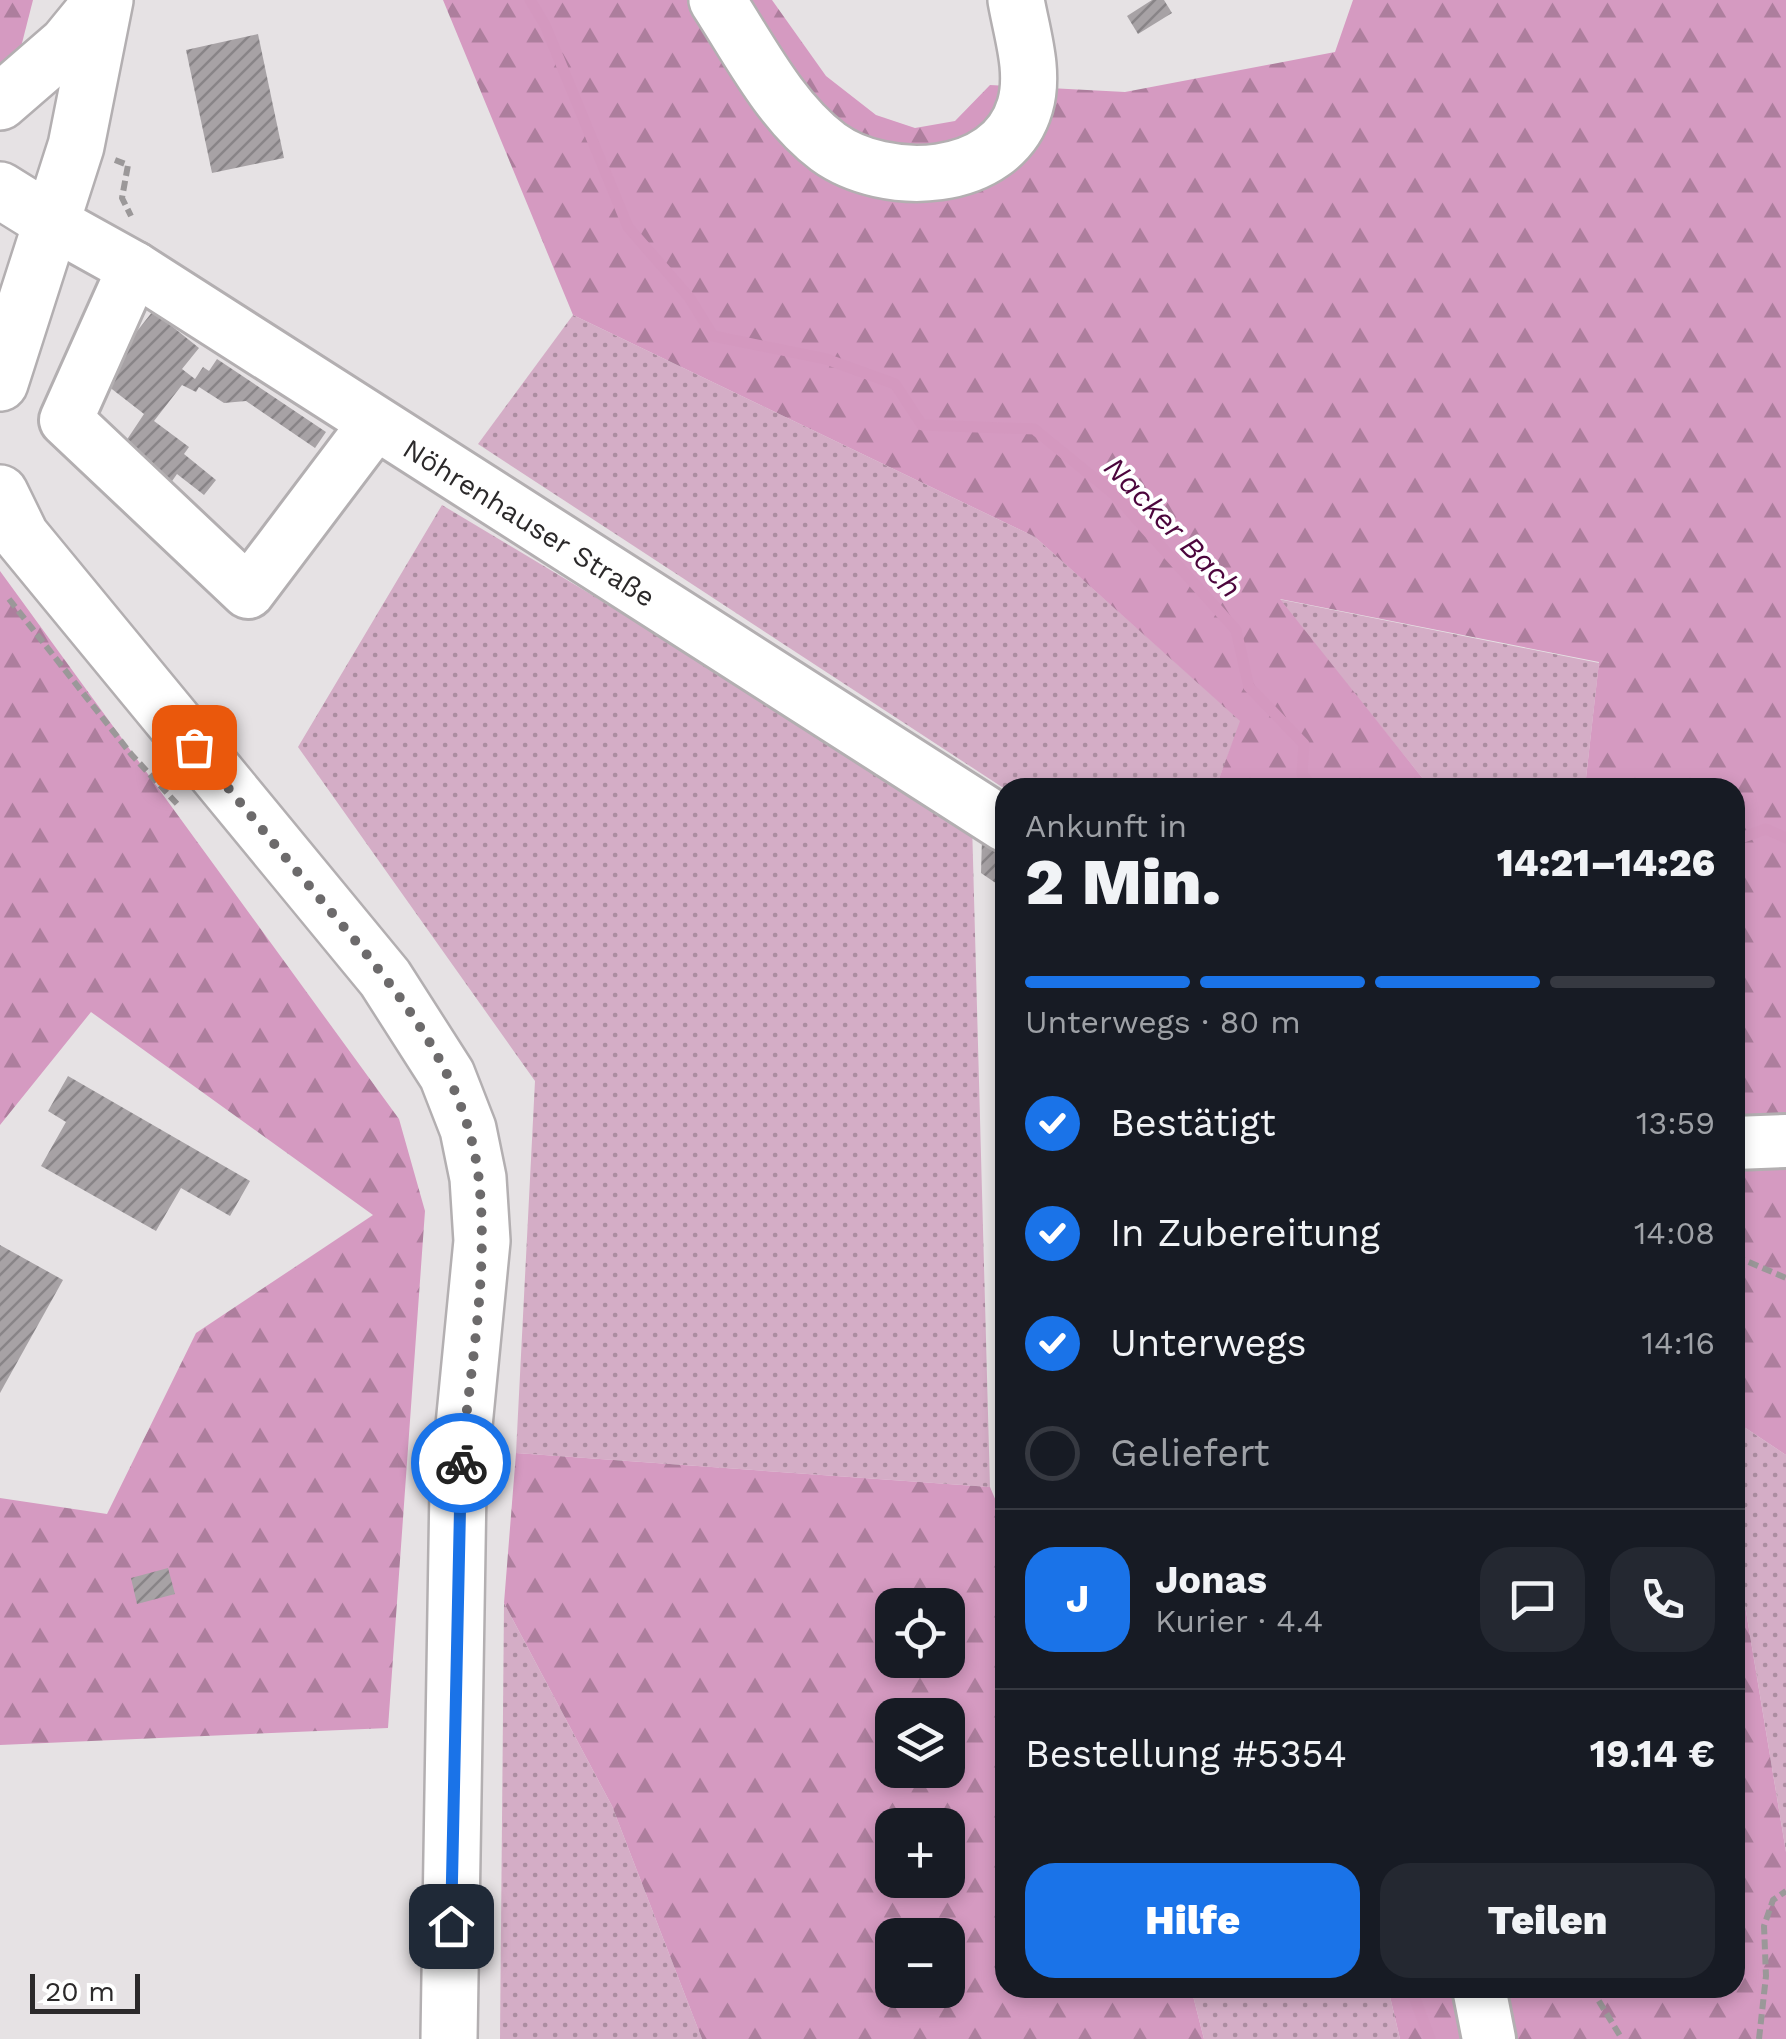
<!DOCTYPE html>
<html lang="de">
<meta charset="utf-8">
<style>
body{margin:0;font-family:"Work Sans",sans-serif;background:#242831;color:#f1f3f6;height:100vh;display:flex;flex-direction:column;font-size:38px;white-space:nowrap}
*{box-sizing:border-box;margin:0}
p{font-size:32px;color:#9ea1a6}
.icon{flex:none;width:55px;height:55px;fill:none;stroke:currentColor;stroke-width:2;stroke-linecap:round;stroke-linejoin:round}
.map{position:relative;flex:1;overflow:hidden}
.drawer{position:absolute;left:995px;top:778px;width:750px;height:1220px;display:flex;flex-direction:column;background:#171b24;border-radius:30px;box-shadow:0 5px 15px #0003}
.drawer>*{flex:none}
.buttons{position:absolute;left:875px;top:1588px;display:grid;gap:20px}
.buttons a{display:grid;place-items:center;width:90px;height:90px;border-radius:20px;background:#171b24;box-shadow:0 5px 15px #0003;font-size:50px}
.scale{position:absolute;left:30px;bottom:25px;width:110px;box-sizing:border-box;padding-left:10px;border:5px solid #2b292a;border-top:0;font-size:28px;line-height:35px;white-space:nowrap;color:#2b292a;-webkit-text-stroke:8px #fff;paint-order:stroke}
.pin{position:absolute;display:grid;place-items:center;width:85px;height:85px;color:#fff;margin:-42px;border-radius:20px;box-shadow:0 5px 15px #0006}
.courier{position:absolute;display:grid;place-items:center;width:100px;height:100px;margin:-50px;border:8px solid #1a73e8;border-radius:50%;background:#fff;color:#222;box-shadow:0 2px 12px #0007}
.summary em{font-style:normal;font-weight:800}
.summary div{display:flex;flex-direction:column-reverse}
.summary{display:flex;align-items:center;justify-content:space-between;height:170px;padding:0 30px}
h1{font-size:65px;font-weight:800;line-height:75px}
.bar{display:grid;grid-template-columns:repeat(4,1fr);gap:15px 10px;align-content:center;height:120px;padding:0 30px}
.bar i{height:12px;border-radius:8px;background:#363941}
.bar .active{background:#1a73e8}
.bar p{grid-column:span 4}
.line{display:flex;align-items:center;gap:25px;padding:0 30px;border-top:2px solid #363941}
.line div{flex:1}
.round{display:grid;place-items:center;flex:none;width:105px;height:105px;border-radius:30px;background:#242831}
ol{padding:0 30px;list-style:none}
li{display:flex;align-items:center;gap:30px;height:110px}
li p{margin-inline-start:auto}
li .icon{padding:10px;border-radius:50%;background:#1a73e8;color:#fff;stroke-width:4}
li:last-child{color:#9ea1a6}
li i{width:55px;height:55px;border:5px solid #363941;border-radius:50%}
.primary-button{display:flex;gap:20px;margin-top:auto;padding:20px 30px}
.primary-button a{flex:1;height:115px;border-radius:30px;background:#1a73e8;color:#fff;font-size:40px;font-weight:800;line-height:115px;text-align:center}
.primary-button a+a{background:#242831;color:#f1f3f6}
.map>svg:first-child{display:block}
.grass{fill:url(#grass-dots)}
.forest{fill:url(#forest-firs);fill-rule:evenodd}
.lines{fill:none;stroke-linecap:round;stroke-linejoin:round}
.stream{stroke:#d498bf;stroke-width:11}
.building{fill:url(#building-hatch)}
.minor-casing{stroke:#b3afb1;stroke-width:58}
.major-casing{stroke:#b3afb1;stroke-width:60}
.path{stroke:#9b9899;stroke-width:6;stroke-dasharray:10 5;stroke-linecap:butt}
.minor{stroke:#fff;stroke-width:52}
.major{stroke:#fff;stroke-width:55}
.done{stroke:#6c6a6b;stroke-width:10;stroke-dasharray:0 18}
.route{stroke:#1a73e8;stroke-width:12}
.labels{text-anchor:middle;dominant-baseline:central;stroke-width:8;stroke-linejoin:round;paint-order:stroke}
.street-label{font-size:28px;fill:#2b292a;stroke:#fff}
.water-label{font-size:30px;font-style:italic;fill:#4c053c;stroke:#fff}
</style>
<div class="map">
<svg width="1786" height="2039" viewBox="0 0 1786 2039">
<defs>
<pattern id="grass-dots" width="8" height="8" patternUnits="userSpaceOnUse" patternTransform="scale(2.5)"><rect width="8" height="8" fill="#d4adc6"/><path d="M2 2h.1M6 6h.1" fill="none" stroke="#ac8da1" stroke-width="1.8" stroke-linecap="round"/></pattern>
<pattern id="forest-firs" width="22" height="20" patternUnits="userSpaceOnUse" patternTransform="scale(2.5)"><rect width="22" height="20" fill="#d59ac1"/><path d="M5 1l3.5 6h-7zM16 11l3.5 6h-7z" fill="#ad7e9d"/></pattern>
<pattern id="building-hatch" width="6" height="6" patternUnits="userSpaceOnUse" patternTransform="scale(2.5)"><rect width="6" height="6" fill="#a7a2a5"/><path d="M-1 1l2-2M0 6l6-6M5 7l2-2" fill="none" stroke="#888487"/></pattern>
</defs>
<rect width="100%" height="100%" fill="#e6e2e4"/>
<!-- grass -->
<g class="grass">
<polygon points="573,315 1035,537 1241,721 1216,787 1005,789 478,444"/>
<polygon points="442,505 972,823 990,1487 516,1453 535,1081 298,747"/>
<polygon points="1278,599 1599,663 1585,787 1428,785"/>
<polygon points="1735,1421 1786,1455 1786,1852 1735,1545"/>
<polygon points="504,1603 612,1806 702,2039 500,2039"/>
<polygon points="1191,1988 1388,1988 1400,2039 1204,2039"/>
</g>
<!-- forest -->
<g class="forest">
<polygon points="0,0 33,0 21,47 0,66"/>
<polygon points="443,0 772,0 826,76 876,115 915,128 955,121 990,85 1125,92 1335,52 1353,0 1786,0 1786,1455 1735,1421 1735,788 1585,787 1599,662 1280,599 1428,785 1216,787 1240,721 1035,537 573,315"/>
<polygon points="0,571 399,1119 425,1211 388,1728 0,1745 0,1498 107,1514 196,1333 373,1215 91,1012 0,1125"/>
<path d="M 516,1453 L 990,1487 L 1005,1522 L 1005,1988 L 1191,1988 L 1204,2039 L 702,2039 L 612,1806 L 504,1603 ZM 948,1605 L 948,1660 L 892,1660 L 892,1605 ZM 892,1715 L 948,1715 L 948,1770 L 892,1770 ZM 948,1825 L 948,1880 L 892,1880 L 892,1825 ZM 948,1935 L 948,1990 L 892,1990 L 892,1935 Z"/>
<polygon points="1735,1545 1786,1852 1786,2039 1400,2039 1388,1988 1735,1988"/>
</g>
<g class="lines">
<!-- stream -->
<g class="stream">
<polyline points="530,0 545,25 628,227 689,297 713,336 826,359 895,384 922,425 1034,429 1115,495 1236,630 1249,687 1304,744 1302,774 1313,788"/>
<polyline points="1735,840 1766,829 1786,838"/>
<polyline points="1411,1988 1430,2039"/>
</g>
</g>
<!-- building -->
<g class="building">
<polygon points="1152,0 1164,0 1172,13 1138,34 1127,16"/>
<polygon points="258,34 284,158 212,173 186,50"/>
<polygon points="153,311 199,348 182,369 195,379 203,367 209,371 217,359 326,432 315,448 246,401 224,403 199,387 196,392 182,385 154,421 189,447 184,454 216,480 204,495 177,474 170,484 122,447 144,414 99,379"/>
<polygon points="982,838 1005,854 1003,888 981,873"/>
<polygon points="68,1076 250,1181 230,1216 181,1188 156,1231 41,1166 66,1122 48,1111"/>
<polygon points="0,1245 63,1280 0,1393"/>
<polygon points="168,1568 175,1594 137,1604 131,1578"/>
</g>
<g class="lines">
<defs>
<g id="minor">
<polyline points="53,223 134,268 1005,825"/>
<polyline points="134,268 66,420 248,592 374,425"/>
<polyline points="1735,1143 1786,1141"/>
<polyline points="1479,1988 1489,2039"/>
</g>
<g id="major">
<path d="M 717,0 C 749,49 780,111 828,147 C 884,188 1002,186 1025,106 C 1035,72 1022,34 1016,0"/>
<polyline points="0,102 67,44 103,0"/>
<polyline points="0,190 53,223"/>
<polyline points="0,383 76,146 105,0"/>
<polyline points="0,493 21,536 385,978 447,1075 468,1129 478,1178 482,1241 458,1487 449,2039"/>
</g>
</defs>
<!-- minor casing -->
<use href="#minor" class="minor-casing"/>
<!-- major casing -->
<use href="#major" class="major-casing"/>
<!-- path -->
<g class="path">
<polyline points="115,160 128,165 122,198 131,216"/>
<polyline points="9,599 131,754 179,806"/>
<polyline points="1735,1256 1786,1278"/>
<polyline points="1591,1988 1622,2039"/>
<polyline points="1759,2039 1766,1976 1764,1926 1773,1900 1786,1891"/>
</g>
<!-- minor -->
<use href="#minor" class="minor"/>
<!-- major -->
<use href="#major" class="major"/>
</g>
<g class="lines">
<!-- done -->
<path class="done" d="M 194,747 C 232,792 268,837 306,882 C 380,971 466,1061 479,1181 C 489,1275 470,1370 461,1463"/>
<!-- route -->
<polyline class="route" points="451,1926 461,1463"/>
</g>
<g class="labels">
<!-- street labels -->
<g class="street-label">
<text transform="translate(529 523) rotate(32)">Nöhrenhauser Straße</text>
</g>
<!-- water labels -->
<g class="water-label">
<text transform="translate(1173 527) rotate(46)">Nacker Bach</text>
</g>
</g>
</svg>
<div class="buttons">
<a><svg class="icon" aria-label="locate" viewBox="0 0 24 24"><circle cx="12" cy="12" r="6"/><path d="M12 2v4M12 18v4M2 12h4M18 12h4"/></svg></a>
<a><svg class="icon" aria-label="layers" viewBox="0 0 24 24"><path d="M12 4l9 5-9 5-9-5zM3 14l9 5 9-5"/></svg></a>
<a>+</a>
<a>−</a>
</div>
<div class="scale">20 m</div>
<div class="pin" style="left:194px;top:747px;background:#ea580c"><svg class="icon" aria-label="bag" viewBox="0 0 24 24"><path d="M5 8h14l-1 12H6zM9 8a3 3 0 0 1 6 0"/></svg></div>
<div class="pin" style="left:451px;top:1926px;background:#1f2937"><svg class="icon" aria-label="home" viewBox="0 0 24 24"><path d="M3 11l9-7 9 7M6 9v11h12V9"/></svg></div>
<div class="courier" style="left:461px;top:1463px"><svg class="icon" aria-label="bike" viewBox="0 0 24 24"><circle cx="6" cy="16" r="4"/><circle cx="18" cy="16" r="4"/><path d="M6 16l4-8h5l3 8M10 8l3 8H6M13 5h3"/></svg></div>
<section class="drawer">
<div class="summary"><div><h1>2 Min.</h1><p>Ankunft in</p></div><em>14:21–14:26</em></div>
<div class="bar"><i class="active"></i><i class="active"></i><i class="active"></i><i></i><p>Unterwegs · 80 m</p></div>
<ol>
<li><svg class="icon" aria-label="check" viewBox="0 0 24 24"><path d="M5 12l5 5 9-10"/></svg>Bestätigt<p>13:59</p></li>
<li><svg class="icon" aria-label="check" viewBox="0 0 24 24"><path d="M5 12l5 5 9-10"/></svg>In Zubereitung<p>14:08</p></li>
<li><svg class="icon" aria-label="check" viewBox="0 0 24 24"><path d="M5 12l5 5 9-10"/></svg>Unterwegs<p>14:16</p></li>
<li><i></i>Geliefert</li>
</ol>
<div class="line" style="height:180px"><b class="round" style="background:#1a73e8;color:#fff">J</b><div><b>Jonas</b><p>Kurier · 4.4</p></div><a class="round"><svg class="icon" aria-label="chat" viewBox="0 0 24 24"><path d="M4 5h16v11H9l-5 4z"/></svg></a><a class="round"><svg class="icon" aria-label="phone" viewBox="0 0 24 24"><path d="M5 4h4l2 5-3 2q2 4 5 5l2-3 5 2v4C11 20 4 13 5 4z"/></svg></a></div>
<div class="line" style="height:130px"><div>Bestellung #5354</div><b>19.14 €</b></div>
<div class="primary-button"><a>Hilfe</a><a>Teilen</a></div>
</section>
</div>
